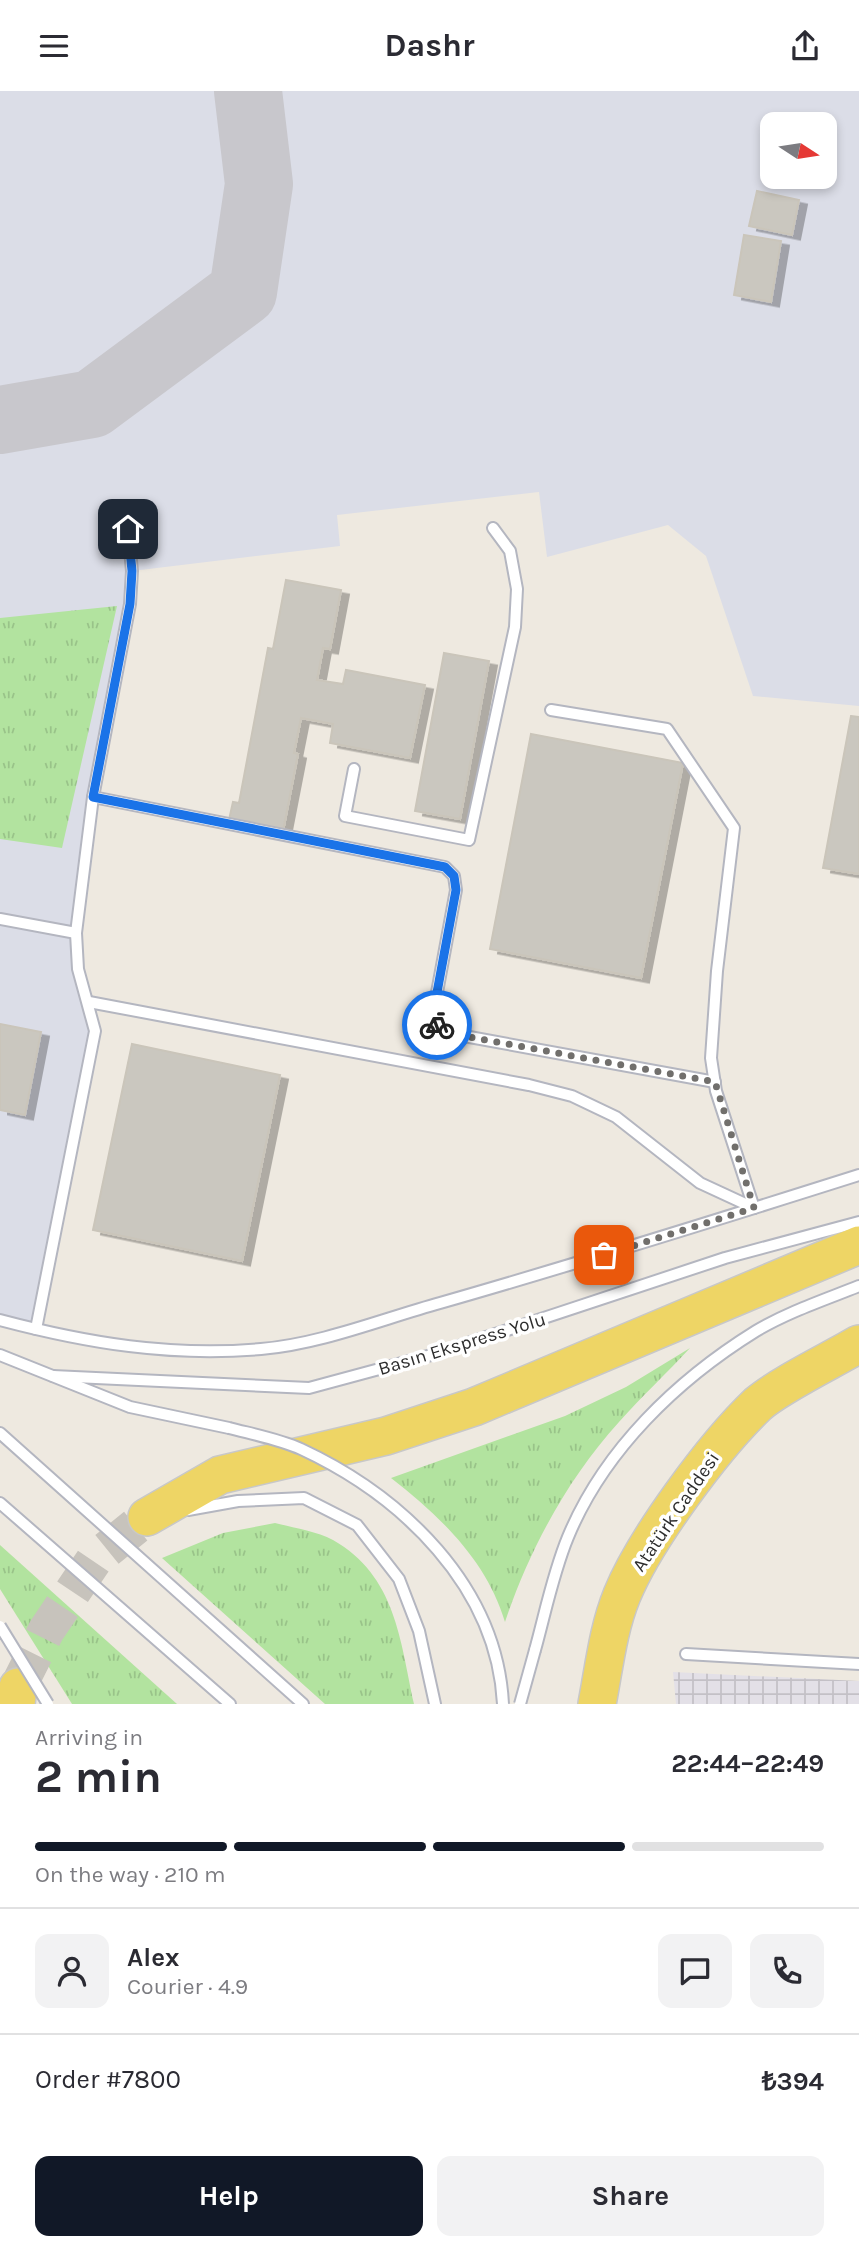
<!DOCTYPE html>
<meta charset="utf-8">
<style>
body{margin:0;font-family:Karla,sans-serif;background:#f2f2f3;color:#2b2b33;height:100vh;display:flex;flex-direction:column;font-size:26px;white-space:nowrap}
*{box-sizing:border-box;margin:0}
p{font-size:23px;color:#7c7c81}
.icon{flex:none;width:38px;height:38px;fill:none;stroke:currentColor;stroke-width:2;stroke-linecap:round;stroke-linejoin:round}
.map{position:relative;height:1613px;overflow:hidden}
.panel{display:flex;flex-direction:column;background:#fff;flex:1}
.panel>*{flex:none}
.needle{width:46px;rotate:102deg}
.fabs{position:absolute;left:760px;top:21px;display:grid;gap:14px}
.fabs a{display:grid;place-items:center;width:77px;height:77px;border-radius:14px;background:#fff;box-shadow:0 4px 10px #0003;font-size:35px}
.pin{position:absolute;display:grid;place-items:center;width:60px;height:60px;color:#fff;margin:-30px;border-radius:14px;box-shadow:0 4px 10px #0006}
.courier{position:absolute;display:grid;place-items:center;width:70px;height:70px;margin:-35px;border:5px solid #1a73e8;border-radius:50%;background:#fff;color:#222;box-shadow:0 2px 9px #0007}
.summary em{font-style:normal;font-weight:700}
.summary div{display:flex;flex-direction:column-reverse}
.summary{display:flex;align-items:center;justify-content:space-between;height:119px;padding:0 35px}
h1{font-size:46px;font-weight:700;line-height:52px}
.bar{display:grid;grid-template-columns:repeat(4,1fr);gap:10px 7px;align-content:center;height:84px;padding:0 35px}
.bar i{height:9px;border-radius:5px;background:#e1e1e2}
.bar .on{background:#111827}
.bar p{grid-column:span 4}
.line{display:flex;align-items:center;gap:18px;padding:0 35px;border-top:2px solid #e1e1e2}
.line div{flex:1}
.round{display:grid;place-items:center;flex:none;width:74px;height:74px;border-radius:14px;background:#f2f2f3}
.primary-button{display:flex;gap:14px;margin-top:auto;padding:14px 35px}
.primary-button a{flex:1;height:80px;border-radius:14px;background:#111827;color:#fff;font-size:28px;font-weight:700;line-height:80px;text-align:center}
.primary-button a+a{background:#f2f2f3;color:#2b2b33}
header{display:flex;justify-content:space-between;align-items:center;height:91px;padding:0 35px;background:#fff;font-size:32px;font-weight:700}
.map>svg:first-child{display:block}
.industrial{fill:url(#industrial-grid)}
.airport{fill:#dbdde7;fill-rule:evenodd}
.grass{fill:url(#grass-tufts)}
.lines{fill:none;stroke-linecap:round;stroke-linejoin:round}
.taxiway{stroke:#c8c7cc;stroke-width:68}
.building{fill:#cac7bf;stroke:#cac5ba;stroke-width:2;filter:url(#shadow)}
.primary-tunnel{stroke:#c7c3bc;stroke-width:37;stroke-dasharray:37 18;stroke-linecap:butt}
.service-casing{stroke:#b4b6c0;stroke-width:14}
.primary-casing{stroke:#c8c8c8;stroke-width:40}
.service{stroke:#fff;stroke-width:10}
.primary{stroke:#eed565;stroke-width:37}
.service-bridge-casing{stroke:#b4b6c0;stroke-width:14;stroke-linecap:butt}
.service-bridge{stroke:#fff;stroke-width:10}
.done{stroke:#716f6c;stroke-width:7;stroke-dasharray:0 12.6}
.route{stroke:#1a73e8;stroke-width:9}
.labels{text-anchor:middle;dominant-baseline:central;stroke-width:7;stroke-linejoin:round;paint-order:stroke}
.street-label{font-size:19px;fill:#2d2d2d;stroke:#fff}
</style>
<header><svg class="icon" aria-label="menu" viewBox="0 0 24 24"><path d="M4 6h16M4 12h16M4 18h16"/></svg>Dashr<svg class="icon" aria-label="share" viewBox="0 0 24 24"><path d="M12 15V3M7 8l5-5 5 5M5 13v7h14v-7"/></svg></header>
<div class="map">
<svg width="859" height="1613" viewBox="0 0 859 1613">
<defs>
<pattern id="industrial-grid" width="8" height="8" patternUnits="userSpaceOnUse" patternTransform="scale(1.75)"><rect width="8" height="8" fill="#e3e0e7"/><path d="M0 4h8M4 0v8" fill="none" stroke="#c3c0c6"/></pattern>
<pattern id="grass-tufts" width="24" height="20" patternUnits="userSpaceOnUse" patternTransform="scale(1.75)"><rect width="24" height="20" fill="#b2e39f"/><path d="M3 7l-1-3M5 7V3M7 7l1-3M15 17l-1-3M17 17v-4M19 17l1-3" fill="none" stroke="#99c389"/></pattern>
<filter id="shadow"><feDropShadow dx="8" dy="4.5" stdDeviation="0" flood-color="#0004"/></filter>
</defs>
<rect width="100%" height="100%" fill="#eee9e0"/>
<!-- industrial -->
<polygon class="industrial" points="673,1581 859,1590 859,1613 676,1613"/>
<!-- airport -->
<path class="airport" d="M 0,0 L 859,0 L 859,615 L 753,605 L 706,465 L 668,434 L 547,466 L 539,401 L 337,424 L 340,455 L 132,480 L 76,842 L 95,940 L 36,1238 L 0,1229 ZM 772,33 L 824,33 L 824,86 L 772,86 Z"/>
<!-- grass -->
<g class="grass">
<polygon points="117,515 62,757 0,748 0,527"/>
<path d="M 690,1257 C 667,1282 642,1305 619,1331 C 568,1387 529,1459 505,1531 C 487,1470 440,1425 391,1387 L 565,1325 L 626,1296 Z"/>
<path d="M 275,1432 C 294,1437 316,1440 333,1449 C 396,1485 400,1549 414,1613 L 325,1613 L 162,1467 L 223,1442 Z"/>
<polygon points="0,1454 177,1613 72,1613 0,1498"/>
</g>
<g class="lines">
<!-- taxiway -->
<polyline class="taxiway" points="0,329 92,313 243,201 259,93 248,0"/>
</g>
<!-- building -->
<g class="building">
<polygon points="757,100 799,109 792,144 749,135"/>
<polygon points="744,144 781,150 771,211 734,204"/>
<polygon points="286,489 341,499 330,558 323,557 317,589 343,593 346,579 425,594 410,667 330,652 333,633 301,627 294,662 298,663 283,740 229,729 233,711 239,712 268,557 273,558"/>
<polygon points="444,562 489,570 460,728 415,720"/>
<polygon points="851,625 859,626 859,783 823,777"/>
<polygon points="531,643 683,672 641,887 490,858"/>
<polygon points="0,933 41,941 25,1024 0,1019"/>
<polygon points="132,953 280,984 242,1170 93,1139"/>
</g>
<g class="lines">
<!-- primary-tunnel -->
<polyline class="primary-tunnel" points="18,1596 46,1540 94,1469 147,1426"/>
<defs>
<g id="service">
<polyline points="551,619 667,638 734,737 717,880 711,967 716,1000 754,1117"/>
<polyline points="354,678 345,725 469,749 515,536 517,498 510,460 493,437"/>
<path d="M 93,706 L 445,776 L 454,785 L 456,799 L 433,923 C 438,939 448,942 464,945 L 715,991"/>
<polyline points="0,828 76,842"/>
<polyline points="89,911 529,994 572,1005 616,1026 700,1092 754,1117"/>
<path d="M 0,1229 C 87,1252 171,1266 261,1258 C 321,1253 382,1228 440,1212 C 580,1172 720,1128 859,1084"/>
<polyline points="36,1238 95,940 78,878 76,842 93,706 130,513 132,480 126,417"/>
<polyline points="0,1264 130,1316 229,1337"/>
<polyline points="53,1285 309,1297 435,1263 725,1167 859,1131"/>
<polyline points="0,1342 303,1613"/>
<polyline points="0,1412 230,1613"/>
<polyline points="188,1419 238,1410 304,1407 357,1434 399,1488 419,1540 435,1613"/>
<path d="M 535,1559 C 545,1523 553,1482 568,1446 C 604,1359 677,1289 756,1240 C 788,1221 824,1209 859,1195"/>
<polyline points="686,1563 859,1573"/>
</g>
<g id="primary">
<polyline points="147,1426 220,1384 386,1345 474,1316 859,1154"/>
<polyline points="16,1613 18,1596"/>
<path d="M 597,1613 C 604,1577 608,1538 622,1504 C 645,1448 714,1355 758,1313 C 780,1294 832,1269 859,1253"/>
</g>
</defs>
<!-- service casing -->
<use href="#service" class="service-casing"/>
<!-- primary casing -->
<use href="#primary" class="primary-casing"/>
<!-- service -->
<use href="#service" class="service"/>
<!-- primary -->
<use href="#primary" class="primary"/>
<defs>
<g id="service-bridge">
<path d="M 229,1337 C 252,1343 279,1348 301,1358 C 402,1405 497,1495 503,1613"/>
<polyline points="0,1535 48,1613"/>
<polyline points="520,1613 535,1559"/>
</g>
</defs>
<!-- service-bridge casing -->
<use href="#service-bridge" class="service-bridge-casing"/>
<!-- service-bridge -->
<use href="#service-bridge" class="service-bridge"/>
</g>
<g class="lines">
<!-- done -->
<polyline class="done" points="437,934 447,941 464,945 715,991 754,1117 604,1164"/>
<!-- route -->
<polyline class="route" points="128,438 132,480 130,513 93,706 445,776 454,785 456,799 433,923 437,934"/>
</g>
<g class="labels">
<!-- street labels -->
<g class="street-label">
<text transform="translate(462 1253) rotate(-17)">Basın Ekspress Yolu</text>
<text transform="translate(676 1421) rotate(-56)">Atatürk Caddesi</text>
</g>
</g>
</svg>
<div class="fabs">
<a><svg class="needle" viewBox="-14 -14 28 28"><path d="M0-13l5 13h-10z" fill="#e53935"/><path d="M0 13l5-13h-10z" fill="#7c7c81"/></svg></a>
</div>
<div class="pin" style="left:604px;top:1164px;background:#ea580c"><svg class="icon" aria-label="bag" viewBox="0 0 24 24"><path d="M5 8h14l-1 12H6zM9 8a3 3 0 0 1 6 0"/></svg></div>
<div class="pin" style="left:128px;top:438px;background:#1f2937"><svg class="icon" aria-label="home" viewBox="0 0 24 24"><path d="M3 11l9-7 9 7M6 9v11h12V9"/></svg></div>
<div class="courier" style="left:437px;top:934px"><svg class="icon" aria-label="bike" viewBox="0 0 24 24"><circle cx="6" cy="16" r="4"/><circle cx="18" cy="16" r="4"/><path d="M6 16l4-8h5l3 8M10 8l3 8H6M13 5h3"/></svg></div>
</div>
<section class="panel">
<div class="summary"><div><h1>2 min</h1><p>Arriving in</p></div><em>22:44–22:49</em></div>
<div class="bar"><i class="on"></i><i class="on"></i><i class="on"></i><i></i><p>On the way · 210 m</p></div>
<div class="line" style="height:126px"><a class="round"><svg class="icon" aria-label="person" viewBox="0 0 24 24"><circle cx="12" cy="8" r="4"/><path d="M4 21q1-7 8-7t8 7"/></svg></a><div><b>Alex</b><p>Courier · 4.9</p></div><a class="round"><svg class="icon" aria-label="chat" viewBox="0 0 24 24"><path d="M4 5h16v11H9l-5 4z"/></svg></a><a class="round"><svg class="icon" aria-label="phone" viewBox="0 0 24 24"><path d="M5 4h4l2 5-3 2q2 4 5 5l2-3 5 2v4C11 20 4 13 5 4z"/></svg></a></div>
<div class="line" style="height:91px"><div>Order #7800</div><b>₺394</b></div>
<div class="primary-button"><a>Help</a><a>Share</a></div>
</section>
